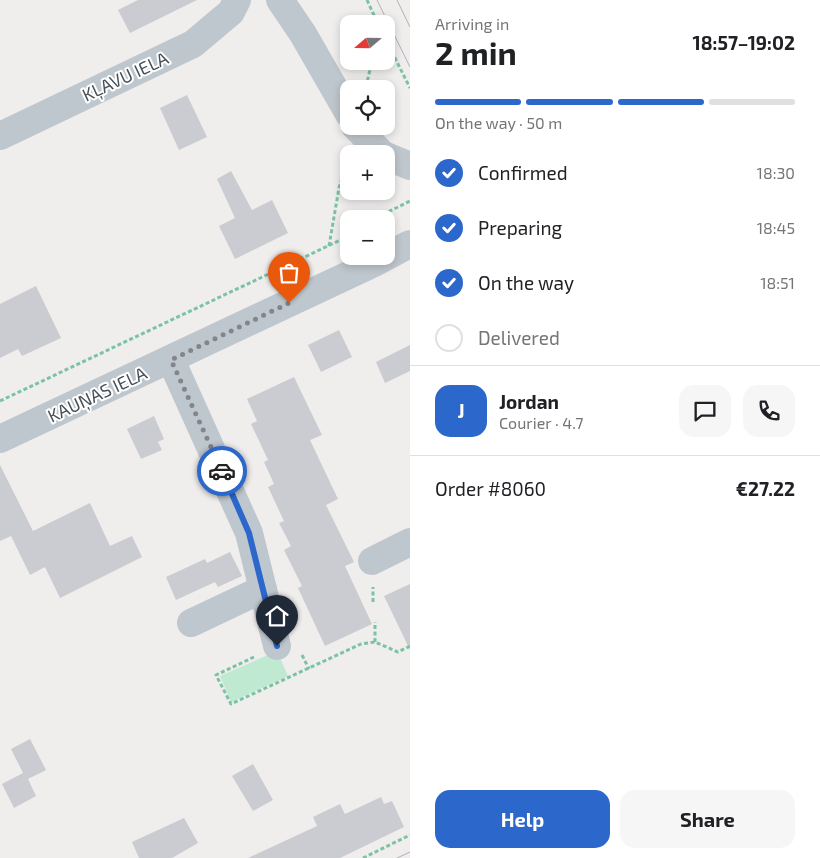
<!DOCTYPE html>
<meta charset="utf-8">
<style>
body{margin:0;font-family:"Exo 2",sans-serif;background:#f6f6f6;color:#202124;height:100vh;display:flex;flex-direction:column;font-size:19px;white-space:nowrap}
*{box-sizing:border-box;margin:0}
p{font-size:16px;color:#757577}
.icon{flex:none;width:28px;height:28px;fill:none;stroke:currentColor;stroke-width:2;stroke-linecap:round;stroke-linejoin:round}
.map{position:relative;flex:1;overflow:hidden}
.panel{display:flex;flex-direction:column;background:#fff;width:410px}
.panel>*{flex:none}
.needle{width:32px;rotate:250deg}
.fabs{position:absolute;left:340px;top:15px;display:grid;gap:10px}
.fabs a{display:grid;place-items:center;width:55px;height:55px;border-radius:10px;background:#fff;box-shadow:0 2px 8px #0003;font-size:25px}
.pin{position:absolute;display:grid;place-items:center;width:42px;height:42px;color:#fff;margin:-51px -21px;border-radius:50% 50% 50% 0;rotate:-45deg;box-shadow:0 0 5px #0007}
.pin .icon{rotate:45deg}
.courier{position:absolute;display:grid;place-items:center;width:50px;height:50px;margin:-25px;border:4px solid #2c67cb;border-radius:50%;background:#fff;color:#222;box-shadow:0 1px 6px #0007}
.head em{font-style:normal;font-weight:700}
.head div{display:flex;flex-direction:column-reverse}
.head{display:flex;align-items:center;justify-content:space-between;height:85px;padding:0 25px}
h1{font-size:32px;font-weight:700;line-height:38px}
.bar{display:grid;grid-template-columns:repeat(4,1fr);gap:8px 5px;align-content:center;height:60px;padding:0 25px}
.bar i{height:6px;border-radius:4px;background:#e0e0e0}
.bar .current{background:#2c67cb}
.bar p{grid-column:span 4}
.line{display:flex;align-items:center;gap:12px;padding:0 25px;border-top:1px solid #e0e0e0}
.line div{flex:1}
.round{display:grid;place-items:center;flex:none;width:52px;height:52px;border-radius:15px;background:#f6f6f6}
ol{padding:0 25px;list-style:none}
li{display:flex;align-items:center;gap:15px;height:55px}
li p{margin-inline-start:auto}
li .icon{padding:5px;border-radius:50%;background:#2c67cb;color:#fff;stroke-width:4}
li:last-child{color:#757577}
li i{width:28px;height:28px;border:2px solid #e0e0e0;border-radius:50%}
.button{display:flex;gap:10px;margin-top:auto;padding:10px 25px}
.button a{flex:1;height:58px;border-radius:15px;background:#2c67cb;color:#fff;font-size:20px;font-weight:700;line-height:58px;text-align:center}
.button a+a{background:#f6f6f6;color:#202124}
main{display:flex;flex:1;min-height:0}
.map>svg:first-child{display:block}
.green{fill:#c0e9d2}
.building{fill:#caccd1}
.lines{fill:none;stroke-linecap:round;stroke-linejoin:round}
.path{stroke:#7bc3a5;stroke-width:3;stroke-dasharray:4 2.5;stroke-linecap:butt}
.minor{stroke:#bfc7ce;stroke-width:28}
.tram{stroke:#b0b2b7;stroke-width:1}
.done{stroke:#82868c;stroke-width:5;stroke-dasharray:0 9}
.route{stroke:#2c67cb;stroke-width:6}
.labels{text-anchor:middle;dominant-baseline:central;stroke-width:4;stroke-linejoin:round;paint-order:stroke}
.street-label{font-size:18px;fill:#474f58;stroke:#fff}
</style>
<main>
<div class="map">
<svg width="410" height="858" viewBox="0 0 410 858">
<rect width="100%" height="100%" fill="#f0eded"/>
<!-- green -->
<polygon class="green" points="277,651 288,676 231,702 220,676"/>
<!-- building -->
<g class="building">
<polygon points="138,0 197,0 130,33 118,10"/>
<polygon points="187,95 207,137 179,150 160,108"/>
<polygon points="231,171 252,210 272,200 288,233 235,259 219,226 235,218 217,179"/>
<polygon points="36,286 61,338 22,356 18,349 0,358 0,304"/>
<polygon points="339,330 352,357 321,372 308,345"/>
<polygon points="410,345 410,371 385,383 376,362"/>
<polygon points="294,377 322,435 310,440 338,499 326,505 354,562 345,566 372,624 325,646 298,588 302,586 284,550 291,546 279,523 284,521 268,487 274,484 264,462 268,460 251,424 257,421 247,399"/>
<polygon points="154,416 164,439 158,442 162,450 141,459 127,429"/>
<polygon points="0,465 33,531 90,503 110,546 132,536 142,557 60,598 45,567 30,575 11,536 0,541"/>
<polygon points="230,552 242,576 218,587 215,582 176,600 166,577 205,559 207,563"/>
<polygon points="410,584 410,650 384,596"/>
<polygon points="30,739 46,770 28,779 36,796 14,808 2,784 23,773 11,749"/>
<polygon points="253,764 273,800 253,811 232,776"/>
<polygon points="381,797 384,804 392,801 404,827 340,858 248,858 317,826 313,817 340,804 345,814"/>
<polygon points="184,818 198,843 172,858 139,858 132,842"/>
</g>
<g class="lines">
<!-- path -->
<g class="path">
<polyline points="367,0 378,24"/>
<polyline points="386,40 410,88"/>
<polyline points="366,87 372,61"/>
<polyline points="378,219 384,214 410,201"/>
<polyline points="329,246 339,188 348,157"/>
<polyline points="0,401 349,236"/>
<polyline points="373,602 373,587"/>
<polyline points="375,642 375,622"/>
<polyline points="302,655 309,669"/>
<polyline points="254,657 216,675 231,704 361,644 375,642 398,652 410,646"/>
<polyline points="363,858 410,835"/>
</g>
<!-- minor -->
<g class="minor">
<polyline points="280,0 303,34 349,114"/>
<polyline points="355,126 382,154"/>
<polyline points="0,136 193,44 231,12 237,0"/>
<polyline points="386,156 410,166"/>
<polyline points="171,360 249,533 277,646"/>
<polyline points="0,439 374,263 410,244"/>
<polyline points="372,561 410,542"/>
<polyline points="191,623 263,589"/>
</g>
<!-- tram -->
<g class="tram">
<polyline points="377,0 410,67"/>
<polyline points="397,0 410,27"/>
<polyline points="397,858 410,852"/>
</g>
</g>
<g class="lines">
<!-- done -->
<polyline class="done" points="222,471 171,360 289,303"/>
<!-- route -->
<polyline class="route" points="222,471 249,533 277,646"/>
</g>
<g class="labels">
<!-- street labels -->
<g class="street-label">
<text transform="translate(125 76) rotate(-25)">KĻAVU IELA</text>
<text transform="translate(97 394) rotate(-25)">KAUŅAS IELA</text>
</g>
</g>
</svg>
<div class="fabs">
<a><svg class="needle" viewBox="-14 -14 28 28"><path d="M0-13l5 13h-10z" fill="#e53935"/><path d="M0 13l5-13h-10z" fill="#757577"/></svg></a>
<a><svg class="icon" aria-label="locate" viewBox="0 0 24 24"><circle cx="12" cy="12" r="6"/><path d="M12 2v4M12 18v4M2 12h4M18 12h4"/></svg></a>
<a>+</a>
<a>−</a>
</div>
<div class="pin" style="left:289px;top:303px;background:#ea580c"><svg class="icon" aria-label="bag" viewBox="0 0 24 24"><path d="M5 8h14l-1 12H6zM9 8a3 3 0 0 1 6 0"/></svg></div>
<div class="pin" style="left:277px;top:646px;background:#1f2937"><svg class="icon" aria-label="home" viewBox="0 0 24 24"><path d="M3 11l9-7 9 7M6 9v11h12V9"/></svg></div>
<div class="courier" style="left:222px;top:471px"><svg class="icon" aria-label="car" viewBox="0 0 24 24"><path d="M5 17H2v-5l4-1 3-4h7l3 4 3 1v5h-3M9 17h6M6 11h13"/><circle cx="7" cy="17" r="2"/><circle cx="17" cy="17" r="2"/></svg></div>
</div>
<section class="panel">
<div class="head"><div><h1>2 min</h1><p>Arriving in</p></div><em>18:57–19:02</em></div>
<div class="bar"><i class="current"></i><i class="current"></i><i class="current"></i><i></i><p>On the way · 50 m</p></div>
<ol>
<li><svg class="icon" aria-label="check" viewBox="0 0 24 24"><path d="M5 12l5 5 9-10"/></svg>Confirmed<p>18:30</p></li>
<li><svg class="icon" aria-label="check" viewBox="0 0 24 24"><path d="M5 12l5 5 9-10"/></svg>Preparing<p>18:45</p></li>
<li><svg class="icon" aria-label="check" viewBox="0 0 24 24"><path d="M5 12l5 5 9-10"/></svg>On the way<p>18:51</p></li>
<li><i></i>Delivered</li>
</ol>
<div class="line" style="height:90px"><b class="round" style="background:#2c67cb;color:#fff">J</b><div><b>Jordan</b><p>Courier · 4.7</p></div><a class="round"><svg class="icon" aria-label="chat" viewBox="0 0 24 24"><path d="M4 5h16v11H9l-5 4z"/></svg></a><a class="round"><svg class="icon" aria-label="phone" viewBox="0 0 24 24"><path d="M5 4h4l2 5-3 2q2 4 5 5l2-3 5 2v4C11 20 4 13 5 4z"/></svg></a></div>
<div class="line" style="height:65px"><div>Order #8060</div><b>€27.22</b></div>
<div class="button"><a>Help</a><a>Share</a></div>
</section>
</main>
